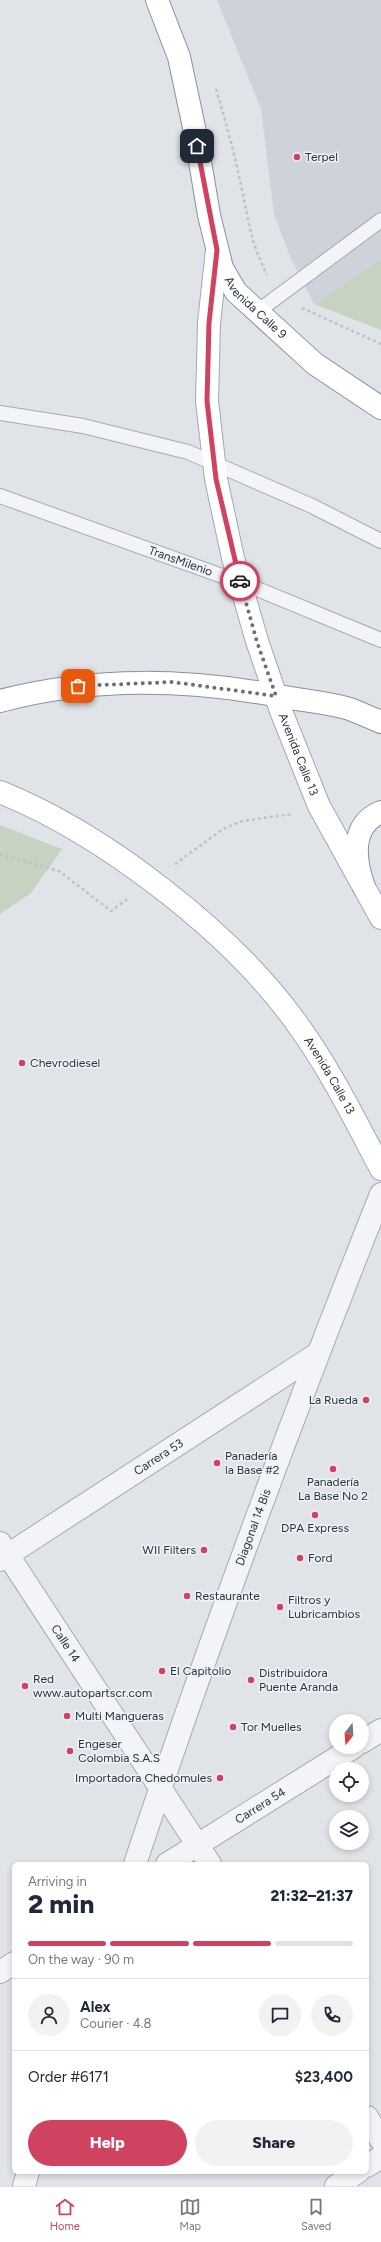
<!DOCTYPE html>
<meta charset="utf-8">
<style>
body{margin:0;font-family:Figtree,sans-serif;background:#f2f2f3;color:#1f2937;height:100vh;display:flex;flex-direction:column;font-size:15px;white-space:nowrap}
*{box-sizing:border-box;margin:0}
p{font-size:13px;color:#747a83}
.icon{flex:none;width:22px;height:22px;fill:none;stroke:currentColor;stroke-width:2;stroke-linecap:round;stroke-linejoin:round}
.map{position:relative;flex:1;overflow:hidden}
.sheet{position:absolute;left:12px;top:1862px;width:357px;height:312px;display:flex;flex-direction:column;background:#fff;border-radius:6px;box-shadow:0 2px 6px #0003}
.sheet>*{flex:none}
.needle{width:26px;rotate:197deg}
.buttons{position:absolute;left:329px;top:1714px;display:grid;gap:8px}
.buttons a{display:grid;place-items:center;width:40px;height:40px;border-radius:50%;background:#fff;box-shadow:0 2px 6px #0003;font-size:20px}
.pin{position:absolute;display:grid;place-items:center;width:34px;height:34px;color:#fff;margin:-17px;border-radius:8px;box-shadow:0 2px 6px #0006}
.courier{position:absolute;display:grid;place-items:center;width:40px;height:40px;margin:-20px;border:3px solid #cf4360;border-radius:50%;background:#fff;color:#222;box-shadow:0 1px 5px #0007}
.head em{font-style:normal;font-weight:800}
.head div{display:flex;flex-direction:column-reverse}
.head{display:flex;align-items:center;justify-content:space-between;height:68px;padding:0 16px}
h1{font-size:26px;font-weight:800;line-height:30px}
.bar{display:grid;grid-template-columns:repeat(4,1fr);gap:6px 4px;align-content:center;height:48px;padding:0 16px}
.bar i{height:5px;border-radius:3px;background:#e0e1e3}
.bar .on{background:#cf4360}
.bar p{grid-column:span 4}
.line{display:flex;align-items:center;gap:10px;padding:0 16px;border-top:1px solid #e0e1e3}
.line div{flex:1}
.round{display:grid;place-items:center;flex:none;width:42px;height:42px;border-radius:21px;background:#f2f2f3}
.primary-button{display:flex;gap:8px;margin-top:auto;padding:8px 16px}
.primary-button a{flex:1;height:46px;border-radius:24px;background:#cf4360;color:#fff;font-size:16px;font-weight:800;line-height:46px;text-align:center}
.primary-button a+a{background:#f2f2f3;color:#1f2937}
.dock{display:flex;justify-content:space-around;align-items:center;height:56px;border-top:1px solid #e0e1e3;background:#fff;font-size:11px;color:#747a83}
.dock a{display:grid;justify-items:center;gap:2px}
.dock .on{color:#cf4360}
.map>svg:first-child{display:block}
.built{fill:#ced3db}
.green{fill:#c6d3c1}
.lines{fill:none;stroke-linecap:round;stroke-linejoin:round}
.lane-casing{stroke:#a5abb3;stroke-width:16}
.street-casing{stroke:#a5abb3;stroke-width:24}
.primary-casing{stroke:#9fa9b5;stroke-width:24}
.highway-casing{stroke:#8792a0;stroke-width:24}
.path{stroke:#bdc2c7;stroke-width:2.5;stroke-dasharray:3 3;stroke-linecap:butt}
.lane{stroke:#f2f4f7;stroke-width:14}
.street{stroke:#f2f4f7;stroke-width:22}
.primary{stroke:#fff;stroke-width:22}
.highway{stroke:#fff;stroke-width:22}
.done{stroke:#68707b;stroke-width:4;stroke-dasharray:0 7.2}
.route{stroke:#cf4360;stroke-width:5}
.poi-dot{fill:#cf4360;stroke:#eff3f6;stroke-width:1.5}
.labels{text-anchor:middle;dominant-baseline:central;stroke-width:3;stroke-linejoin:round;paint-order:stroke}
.poi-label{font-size:12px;fill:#283240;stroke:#eff3f6;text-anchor:start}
.street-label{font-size:12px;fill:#283240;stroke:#eff3f6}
</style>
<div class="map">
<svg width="381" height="2186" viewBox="0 0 381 2186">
<rect width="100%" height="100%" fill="#e0e4e9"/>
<!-- built -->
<polygon class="built" points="217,0 381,0 381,259 314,304 291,259 274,214 261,109"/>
<!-- green -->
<g class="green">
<polygon points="381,259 381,330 314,304"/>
<polygon points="0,825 62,849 31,893 0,914"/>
</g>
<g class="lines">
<defs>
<g id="lane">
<polyline points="257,312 381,220"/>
<polyline points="0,413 83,426 188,452 312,506 381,541"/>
<path id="s1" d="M 0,496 L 250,586 L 381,640"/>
</g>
<g id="street">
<path id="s2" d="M 0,1543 L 210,1864"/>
<path id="s3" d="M 0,1560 L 317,1354"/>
<polyline points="362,1742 381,1730"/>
<path id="s4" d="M 135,1864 C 210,1638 293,1415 381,1194"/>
<path id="s5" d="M 167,1864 L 354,1747"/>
<polyline points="0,1972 14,1963"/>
<polyline points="367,2117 381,2140"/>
<polyline points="367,2166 381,2157"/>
<polyline points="24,2186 28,2172"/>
<polyline points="336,2186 358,2172"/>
</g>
<g id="primary">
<path id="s6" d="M 217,250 L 209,323 L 207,401 L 216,479 L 233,558 L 257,641 L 281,711 L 319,806 L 381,918"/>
<path id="s7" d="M 0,792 C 102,833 230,931 295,1021 C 329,1067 354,1118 381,1169"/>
</g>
<g id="highway">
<path id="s8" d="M 157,0 L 179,57 L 195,132 L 209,215 L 222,268 L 236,292 L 315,364 L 381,408"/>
<path d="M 0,701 C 95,676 189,679 285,697 C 306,701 329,703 350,709 C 360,713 371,718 381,722"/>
<path d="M 364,887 C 355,862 349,825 381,812"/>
</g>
</defs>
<!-- lane casing -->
<use href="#lane" class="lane-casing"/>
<!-- street casing -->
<use href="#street" class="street-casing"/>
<!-- primary casing -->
<use href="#primary" class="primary-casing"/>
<!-- highway casing -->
<use href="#highway" class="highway-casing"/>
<!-- path -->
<g class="path">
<path d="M 216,89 C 226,122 235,156 242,190 C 249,223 251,243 267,275"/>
<polyline points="302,308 381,344"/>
<polyline points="0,854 59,871 111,911 129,898"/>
<polyline points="175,864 223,829 242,821 292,814"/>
</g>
<!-- lane -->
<use href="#lane" class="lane"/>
<!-- street -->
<use href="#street" class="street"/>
<!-- primary -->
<use href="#primary" class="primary"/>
<!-- highway -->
<use href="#highway" class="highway"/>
</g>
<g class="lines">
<!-- done -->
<polyline class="done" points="78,686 172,682 276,696 257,642 240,581"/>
<!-- route -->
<polyline class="route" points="197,146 217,250 209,323 207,401 216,479 240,581"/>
</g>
<!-- markers -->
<g class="poi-dot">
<circle cx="297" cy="157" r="4"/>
<circle cx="22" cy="1063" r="4"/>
<circle cx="366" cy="1400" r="4"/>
<circle cx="217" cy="1463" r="4"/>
<circle cx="333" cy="1469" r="4"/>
<circle cx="315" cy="1515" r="4"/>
<circle cx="204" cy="1550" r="4"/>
<circle cx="300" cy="1558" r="4"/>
<circle cx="187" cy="1596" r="4"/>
<circle cx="280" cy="1607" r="4"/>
<circle cx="162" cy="1671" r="4"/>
<circle cx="251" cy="1680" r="4"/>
<circle cx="25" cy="1686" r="4"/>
<circle cx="67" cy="1716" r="4"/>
<circle cx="233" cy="1727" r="4"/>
<circle cx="70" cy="1751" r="4"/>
<circle cx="220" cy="1778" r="4"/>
</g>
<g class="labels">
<!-- poi labels -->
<g class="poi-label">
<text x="305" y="157">Terpel</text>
<text x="30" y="1063">Chevrodiesel</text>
<text x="358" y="1400" text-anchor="end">La Rueda</text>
<text x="225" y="1456">Panadería<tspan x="225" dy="14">la Base #2</tspan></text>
<text x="333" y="1482" text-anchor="middle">Panadería<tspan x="333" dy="14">La Base No 2</tspan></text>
<text x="315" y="1528" text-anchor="middle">DPA Express</text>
<text x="196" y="1550" text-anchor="end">WII Filters</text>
<text x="308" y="1558">Ford</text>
<text x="195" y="1596">Restaurante</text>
<text x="288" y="1600">Filtros y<tspan x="288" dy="14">Lubricambios</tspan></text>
<text x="170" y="1671">El Capitolio</text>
<text x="259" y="1673">Distribuidora<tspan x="259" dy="14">Puente Aranda</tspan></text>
<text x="33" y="1679">Red<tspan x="33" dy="14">www.autopartscr.com</tspan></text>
<text x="75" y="1716">Multi Mangueras</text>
<text x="241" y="1727">Tor Muelles</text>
<text x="78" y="1744">Engeser<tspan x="78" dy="14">Colombia S.A.S</tspan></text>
<text x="212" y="1778" text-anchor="end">Importadora Chedomules</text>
</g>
<!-- street labels -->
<g class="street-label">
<text stroke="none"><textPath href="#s8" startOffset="329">Avenida Calle 9</textPath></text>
<text stroke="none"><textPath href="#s1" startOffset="192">TransMilenio</textPath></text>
<text stroke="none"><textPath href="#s6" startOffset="518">Avenida Calle 13</textPath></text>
<text stroke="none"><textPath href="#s7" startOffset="442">Avenida Calle 13</textPath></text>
<text stroke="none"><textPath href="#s3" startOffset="189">Carrera 53</textPath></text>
<text stroke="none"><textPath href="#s4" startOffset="357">Diagonal 14 Bis</textPath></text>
<text stroke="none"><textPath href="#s2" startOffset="120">Calle 14</textPath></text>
<text stroke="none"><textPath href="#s5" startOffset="110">Carrera 54</textPath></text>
</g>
</g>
</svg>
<div class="buttons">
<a><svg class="needle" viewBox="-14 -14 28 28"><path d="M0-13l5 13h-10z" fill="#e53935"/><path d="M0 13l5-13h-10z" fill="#747a83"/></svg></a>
<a><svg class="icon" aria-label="locate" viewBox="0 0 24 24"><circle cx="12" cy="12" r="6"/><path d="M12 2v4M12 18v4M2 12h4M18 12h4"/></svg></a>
<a><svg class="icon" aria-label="layers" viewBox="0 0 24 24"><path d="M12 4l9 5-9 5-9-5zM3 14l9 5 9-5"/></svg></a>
</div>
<div class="pin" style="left:78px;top:686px;background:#ea580c"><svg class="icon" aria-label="bag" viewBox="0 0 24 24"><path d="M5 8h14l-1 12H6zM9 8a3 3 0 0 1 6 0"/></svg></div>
<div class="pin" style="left:197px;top:146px;background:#1f2937"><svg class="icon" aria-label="home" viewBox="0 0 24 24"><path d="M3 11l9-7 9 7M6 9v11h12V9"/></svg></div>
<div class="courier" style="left:240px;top:581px"><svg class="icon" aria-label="car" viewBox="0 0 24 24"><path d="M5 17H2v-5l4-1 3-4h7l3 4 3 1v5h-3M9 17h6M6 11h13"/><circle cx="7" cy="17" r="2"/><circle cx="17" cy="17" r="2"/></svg></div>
<section class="sheet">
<div class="head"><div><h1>2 min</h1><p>Arriving in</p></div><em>21:32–21:37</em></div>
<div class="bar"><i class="on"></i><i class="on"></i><i class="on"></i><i></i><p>On the way · 90 m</p></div>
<div class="line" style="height:72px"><a class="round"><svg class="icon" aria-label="person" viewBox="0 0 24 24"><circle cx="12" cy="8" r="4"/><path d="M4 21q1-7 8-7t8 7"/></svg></a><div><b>Alex</b><p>Courier · 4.8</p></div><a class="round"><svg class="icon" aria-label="chat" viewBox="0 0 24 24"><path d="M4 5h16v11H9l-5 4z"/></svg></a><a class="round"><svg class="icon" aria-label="phone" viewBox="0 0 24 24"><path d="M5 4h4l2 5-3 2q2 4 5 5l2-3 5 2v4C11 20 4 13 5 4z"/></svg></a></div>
<div class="line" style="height:52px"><div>Order #6171</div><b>$23,400</b></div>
<div class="primary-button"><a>Help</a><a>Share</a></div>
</section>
</div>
<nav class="dock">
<a class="on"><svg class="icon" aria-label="home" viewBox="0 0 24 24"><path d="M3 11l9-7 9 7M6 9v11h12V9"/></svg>Home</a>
<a><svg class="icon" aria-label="map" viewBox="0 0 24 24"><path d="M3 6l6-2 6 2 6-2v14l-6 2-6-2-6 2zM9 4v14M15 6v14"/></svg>Map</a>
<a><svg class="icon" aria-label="saved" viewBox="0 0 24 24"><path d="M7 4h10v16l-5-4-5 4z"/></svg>Saved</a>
</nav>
